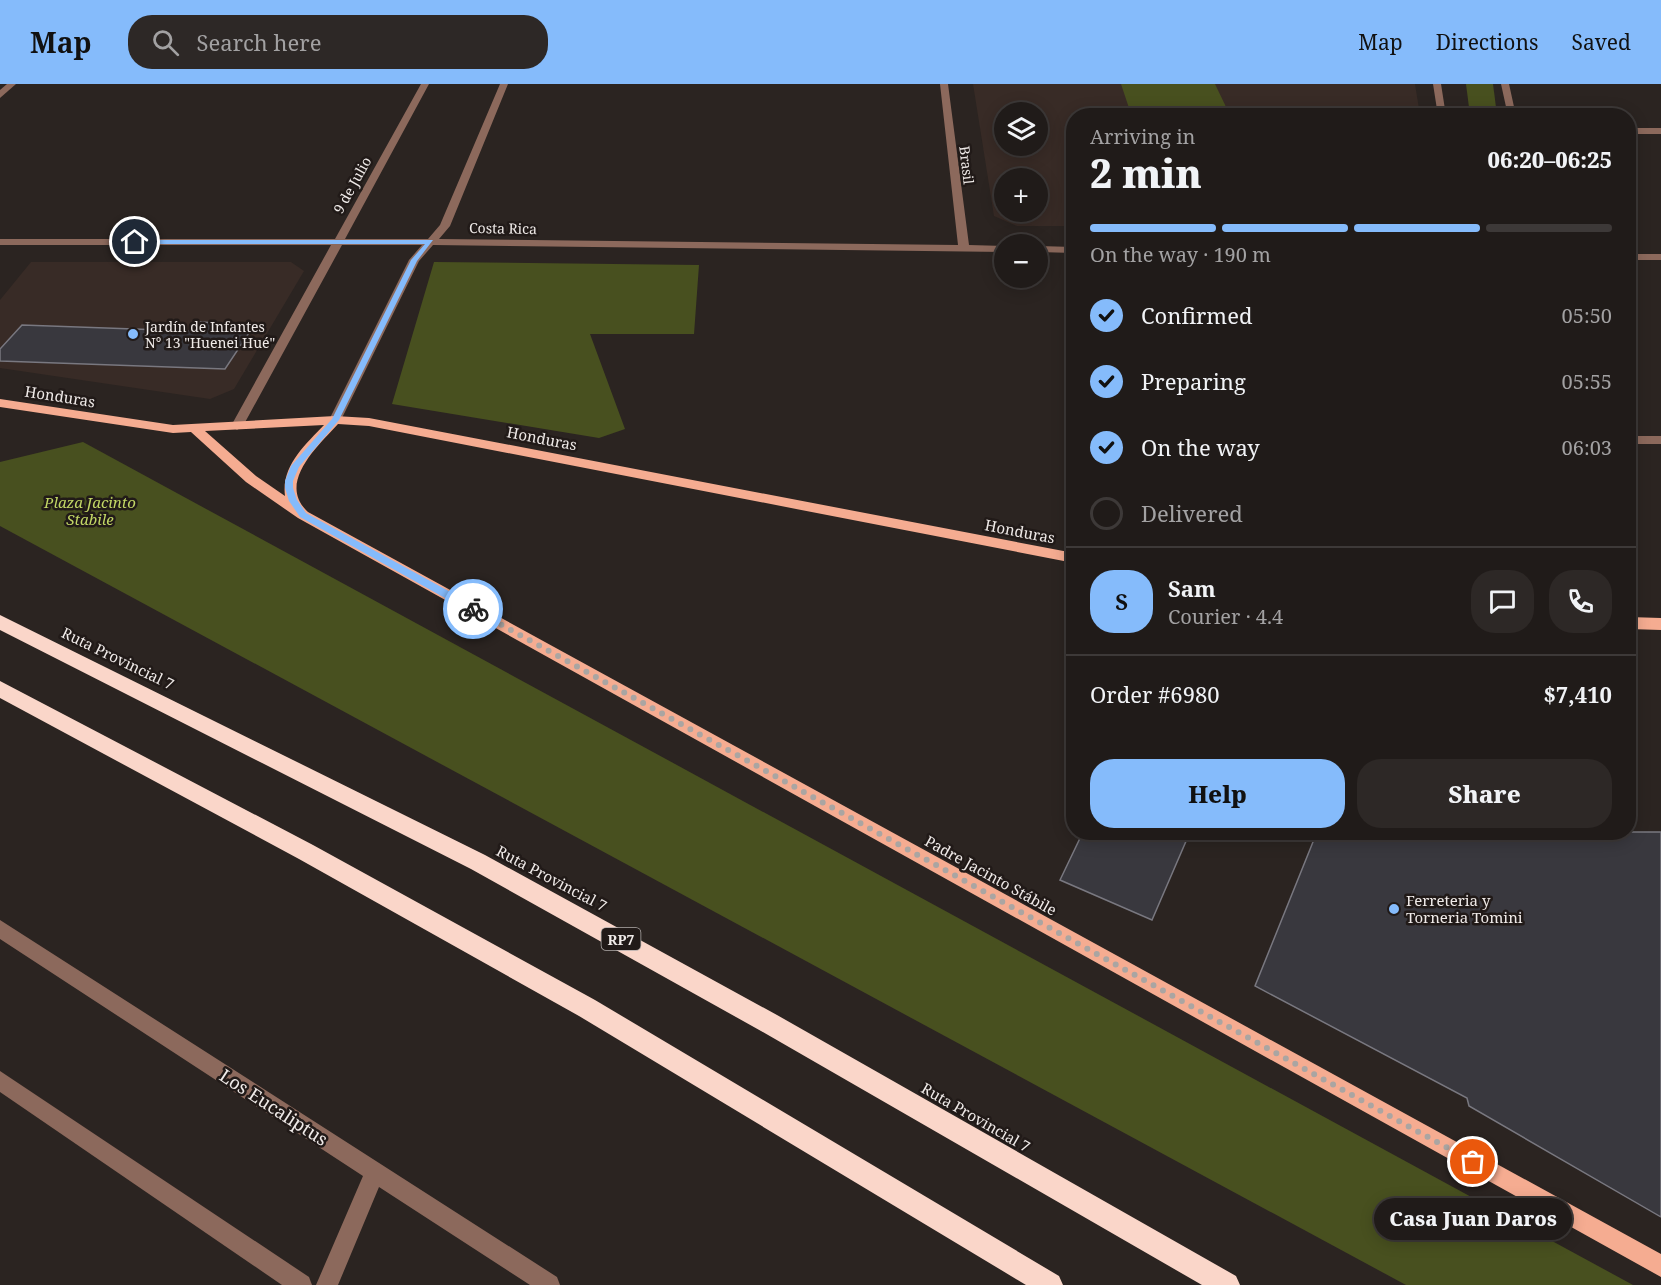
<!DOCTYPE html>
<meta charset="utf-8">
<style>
body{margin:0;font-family:"Noto Serif",serif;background:#2d2826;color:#f1f3f6;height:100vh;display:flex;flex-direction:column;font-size:22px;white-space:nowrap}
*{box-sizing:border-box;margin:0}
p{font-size:20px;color:#a2a1a2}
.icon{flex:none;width:33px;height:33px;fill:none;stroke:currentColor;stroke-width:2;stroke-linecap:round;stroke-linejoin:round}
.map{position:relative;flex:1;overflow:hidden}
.drawer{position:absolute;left:1066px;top:24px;width:570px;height:732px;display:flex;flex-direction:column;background:#201b19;border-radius:24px;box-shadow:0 3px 15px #0003,0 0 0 2px #3d3938}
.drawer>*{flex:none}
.fabs{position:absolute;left:994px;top:18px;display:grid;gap:12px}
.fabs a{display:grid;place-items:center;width:54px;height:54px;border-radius:50%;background:#201b19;box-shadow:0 3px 15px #0003,0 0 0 2px #3d3938;font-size:30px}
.pin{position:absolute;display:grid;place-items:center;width:51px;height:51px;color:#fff;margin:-26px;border:3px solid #fff;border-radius:50%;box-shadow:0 2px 6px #0007}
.courier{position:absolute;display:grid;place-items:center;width:60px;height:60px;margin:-30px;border:4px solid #85bbfb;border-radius:50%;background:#fff;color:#222;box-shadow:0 2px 8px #0007}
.bubble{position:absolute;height:42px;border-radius:21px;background:#201b19;box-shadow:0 3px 15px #0003,0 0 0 2px #3d3938;font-size:20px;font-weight:800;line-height:42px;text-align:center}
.headline em{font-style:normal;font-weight:800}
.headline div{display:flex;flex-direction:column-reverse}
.headline{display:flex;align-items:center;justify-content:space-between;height:102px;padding:0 24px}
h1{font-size:39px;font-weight:800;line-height:45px}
.bar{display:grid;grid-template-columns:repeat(4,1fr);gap:9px 6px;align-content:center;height:72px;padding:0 24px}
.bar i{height:8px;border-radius:4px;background:#3d3938}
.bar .current{background:#85bbfb}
.bar p{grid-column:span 4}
.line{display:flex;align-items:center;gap:15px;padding:0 24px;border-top:2px solid #3d3938}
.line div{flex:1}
.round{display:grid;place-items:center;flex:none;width:63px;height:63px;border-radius:24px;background:#2d2826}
ol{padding:0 24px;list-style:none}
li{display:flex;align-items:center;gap:18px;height:66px}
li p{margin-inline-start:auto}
li .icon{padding:6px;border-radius:50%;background:#85bbfb;color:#111;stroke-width:4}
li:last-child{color:#a2a1a2}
li i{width:33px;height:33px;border:3px solid #3d3938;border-radius:50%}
.button{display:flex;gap:12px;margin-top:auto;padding:12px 24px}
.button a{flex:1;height:69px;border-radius:24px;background:#85bbfb;color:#111;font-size:24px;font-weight:800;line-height:69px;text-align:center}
.button a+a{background:#2d2826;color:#f1f3f6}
header{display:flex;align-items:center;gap:36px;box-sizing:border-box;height:84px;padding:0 30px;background:#85bbfb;color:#111}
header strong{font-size:28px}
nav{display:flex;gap:33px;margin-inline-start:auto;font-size:21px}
.search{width:420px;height:54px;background:#2d2826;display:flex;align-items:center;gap:15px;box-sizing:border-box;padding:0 21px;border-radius:24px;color:#a2a1a2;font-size:22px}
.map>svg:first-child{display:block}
.built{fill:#382b26;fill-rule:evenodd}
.green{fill:#48501f}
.building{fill:#39383e;stroke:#797880;stroke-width:1.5}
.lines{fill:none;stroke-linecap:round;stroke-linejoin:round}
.minor{fill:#8c695c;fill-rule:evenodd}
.major{fill:#f5ac91;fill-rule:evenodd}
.highway{fill:#fad6c9;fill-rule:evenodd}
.route{fill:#85bbfb}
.done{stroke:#aaa5a2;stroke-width:6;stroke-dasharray:0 10.8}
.poi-dot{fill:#85bbfb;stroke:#211a18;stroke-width:2}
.labels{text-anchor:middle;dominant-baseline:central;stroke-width:5;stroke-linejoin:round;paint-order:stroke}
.far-street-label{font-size:14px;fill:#efeae8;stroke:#211a18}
.far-poi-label{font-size:14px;fill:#efeae8;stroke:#211a18;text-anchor:start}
.shield{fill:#211a18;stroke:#b1acaa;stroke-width:1.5}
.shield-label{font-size:14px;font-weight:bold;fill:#efeae8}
.street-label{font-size:15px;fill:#efeae8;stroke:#211a18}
.park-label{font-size:15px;font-style:italic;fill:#c2d765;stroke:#211a18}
.poi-label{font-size:15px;fill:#efeae8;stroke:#211a18;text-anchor:start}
.near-street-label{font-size:18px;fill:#efeae8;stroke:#211a18}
</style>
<header>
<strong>Map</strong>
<div class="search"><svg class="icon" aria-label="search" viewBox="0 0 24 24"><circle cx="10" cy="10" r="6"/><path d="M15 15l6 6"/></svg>Search here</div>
<nav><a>Map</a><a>Directions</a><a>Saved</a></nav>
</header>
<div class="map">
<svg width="1661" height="1201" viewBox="0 0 1661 1201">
<rect width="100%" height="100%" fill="#2b2421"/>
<!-- built -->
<g class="built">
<path d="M 973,0 L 1415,0 L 1420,31 L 1074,32 L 1074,142 L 1017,142 L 994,132 ZM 1005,28 L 1038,28 L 1038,62 L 1005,62 ZM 1005,94 L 1038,94 L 1038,128 L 1005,128 Z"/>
<polygon points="31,178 291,178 304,187 234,305 210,315 0,284 0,216"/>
</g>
<!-- green -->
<g class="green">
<polygon points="1121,0 1215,0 1227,25 1129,24"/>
<polygon points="1466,0 1493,0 1497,31 1470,31"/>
<polygon points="434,178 699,181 694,250 590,250 625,345 599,354 392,320"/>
<polygon points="83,358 1633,1201 1406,1201 0,442 0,378"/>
</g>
<!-- building -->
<g class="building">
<polygon points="196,238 255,240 225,285 0,277 0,265 22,241 190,247"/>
<polygon points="1083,748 1190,748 1152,836 1060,796"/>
<polygon points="1317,748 1661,748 1661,1133 1469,1022 1467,1014 1255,902"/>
</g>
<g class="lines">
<!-- minor -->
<g class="minor">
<polygon points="7,0 16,0 0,14 0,6"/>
<polygon points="421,0 429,0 345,155 428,155 440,141 500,0 508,0 450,142 439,155 958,161 940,0 948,0 969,161 1005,162 1005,168 433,161 419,177 341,336 335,340 329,336 409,176 422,161 342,161 243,342 237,346 231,342 331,161 0,161 0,155 335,155"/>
<polygon points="1433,0 1441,0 1446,32 1438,32"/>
<polygon points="1501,0 1509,0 1516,32 1508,32"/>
<rect x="1629" y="44" width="32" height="6"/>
<polygon points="1038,162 1074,163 1074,169 1038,168"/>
<rect x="1629" y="170" width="32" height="6"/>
<rect x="1629" y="352" width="32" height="8"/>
<polygon points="0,836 557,1193 560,1201 530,1201 379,1103 338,1201 316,1201 363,1092 0,855"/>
<polygon points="0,987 309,1193 312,1201 282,1201 0,1008"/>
</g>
<!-- major -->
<g class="major">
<path d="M 0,315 L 173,341 L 335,332 L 369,334 L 1074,469 L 1074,479 L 369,342 L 338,340 C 319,361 276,399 308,428 L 1661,1170 L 1661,1193 L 298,434 L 246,398 L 191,348 L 173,349 L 0,323 ZM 324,341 C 305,361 281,382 285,412 L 256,392 L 205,347 Z"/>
<polygon points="1629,533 1661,534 1661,546 1629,545"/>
</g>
<!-- highway -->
<g class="highway">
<polygon points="0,531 485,771 777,931 1236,1192 1240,1201 1202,1201 761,947 471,785 0,546"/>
<polygon points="0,597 313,761 595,916 1059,1192 1063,1201 1026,1201 579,932 299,775 0,614"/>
</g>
</g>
<!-- route -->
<polygon class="route" points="135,156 433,156 417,177 339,336 299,383 293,397 293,404 297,416 306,429 476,522 476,528 470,528 300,433 289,417 285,404 285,397 291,382 332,335 411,176 425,160 133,160"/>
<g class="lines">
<!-- done -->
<polyline class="done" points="473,525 1473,1078"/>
</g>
<!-- markers -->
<g class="poi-dot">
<circle cx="133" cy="250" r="6"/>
<circle cx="1394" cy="825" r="6"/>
</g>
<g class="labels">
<!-- far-street labels -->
<g class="far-street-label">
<text transform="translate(967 81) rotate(83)">Brasil</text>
<text transform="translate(352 101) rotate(-61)">9 de Julio</text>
<text transform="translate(503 144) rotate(1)">Costa Rica</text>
</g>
<!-- far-poi labels -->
<g class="far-poi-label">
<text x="145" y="242">Jardín de Infantes<tspan x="145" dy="16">N° 13 "Huenei Hué"</tspan></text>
</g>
<!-- shield labels -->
<rect class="shield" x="601.5" y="844" width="39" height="22" rx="4.5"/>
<g class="shield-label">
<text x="621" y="855">RP7</text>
</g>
<!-- street labels -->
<g class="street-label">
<text transform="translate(60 312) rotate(9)">Honduras</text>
<text transform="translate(542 354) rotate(11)">Honduras</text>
<text transform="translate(1020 447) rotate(11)">Honduras</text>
<text transform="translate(118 574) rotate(26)">Ruta Provincial 7</text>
<text transform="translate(991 791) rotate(29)">Padre Jacinto Stábile</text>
<text transform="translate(552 794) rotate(28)">Ruta Provincial 7</text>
<text transform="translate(976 1033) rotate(30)">Ruta Provincial 7</text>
</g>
<!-- park labels -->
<g class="park-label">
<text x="90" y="418">Plaza Jacinto<tspan x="90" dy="17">Stabile</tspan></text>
</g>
<!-- poi labels -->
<g class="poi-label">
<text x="1406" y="816">Ferreteria y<tspan x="1406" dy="17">Torneria Tomini</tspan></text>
</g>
<!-- near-street labels -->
<g class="near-street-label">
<text transform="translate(274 1023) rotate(33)">Los Eucaliptus</text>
</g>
</g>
</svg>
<div class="fabs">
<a><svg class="icon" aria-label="layers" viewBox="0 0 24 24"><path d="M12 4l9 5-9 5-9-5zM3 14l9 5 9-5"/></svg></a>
<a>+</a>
<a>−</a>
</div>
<div class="pin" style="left:1473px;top:1078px;background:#ea580c"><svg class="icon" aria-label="bag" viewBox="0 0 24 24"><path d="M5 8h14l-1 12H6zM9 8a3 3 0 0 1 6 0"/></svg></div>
<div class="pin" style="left:135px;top:158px;background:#1f2937"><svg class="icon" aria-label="home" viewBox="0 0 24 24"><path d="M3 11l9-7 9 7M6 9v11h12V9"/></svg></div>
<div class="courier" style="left:473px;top:525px"><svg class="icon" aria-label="bike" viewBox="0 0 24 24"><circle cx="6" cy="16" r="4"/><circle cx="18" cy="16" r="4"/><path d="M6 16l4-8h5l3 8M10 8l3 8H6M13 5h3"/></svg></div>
<div class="bubble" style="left:1374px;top:1114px;width:198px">Casa Juan Daros</div>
<section class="drawer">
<div class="headline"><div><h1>2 min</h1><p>Arriving in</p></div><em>06:20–06:25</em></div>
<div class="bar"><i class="current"></i><i class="current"></i><i class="current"></i><i></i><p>On the way · 190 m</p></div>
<ol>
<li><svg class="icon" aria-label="check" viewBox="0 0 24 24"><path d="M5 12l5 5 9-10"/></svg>Confirmed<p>05:50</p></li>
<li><svg class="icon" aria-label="check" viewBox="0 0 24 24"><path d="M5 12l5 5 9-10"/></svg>Preparing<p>05:55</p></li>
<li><svg class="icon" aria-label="check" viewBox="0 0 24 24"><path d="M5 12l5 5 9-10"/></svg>On the way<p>06:03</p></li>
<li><i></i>Delivered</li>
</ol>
<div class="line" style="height:108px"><b class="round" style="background:#85bbfb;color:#111">S</b><div><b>Sam</b><p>Courier · 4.4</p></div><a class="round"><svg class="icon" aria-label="chat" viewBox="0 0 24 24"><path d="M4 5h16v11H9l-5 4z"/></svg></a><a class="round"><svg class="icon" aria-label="phone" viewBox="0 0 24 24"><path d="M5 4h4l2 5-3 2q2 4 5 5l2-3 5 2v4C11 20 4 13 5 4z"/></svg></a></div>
<div class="line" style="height:78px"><div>Order #6980</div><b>$7,410</b></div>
<div class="button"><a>Help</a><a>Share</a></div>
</section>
</div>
